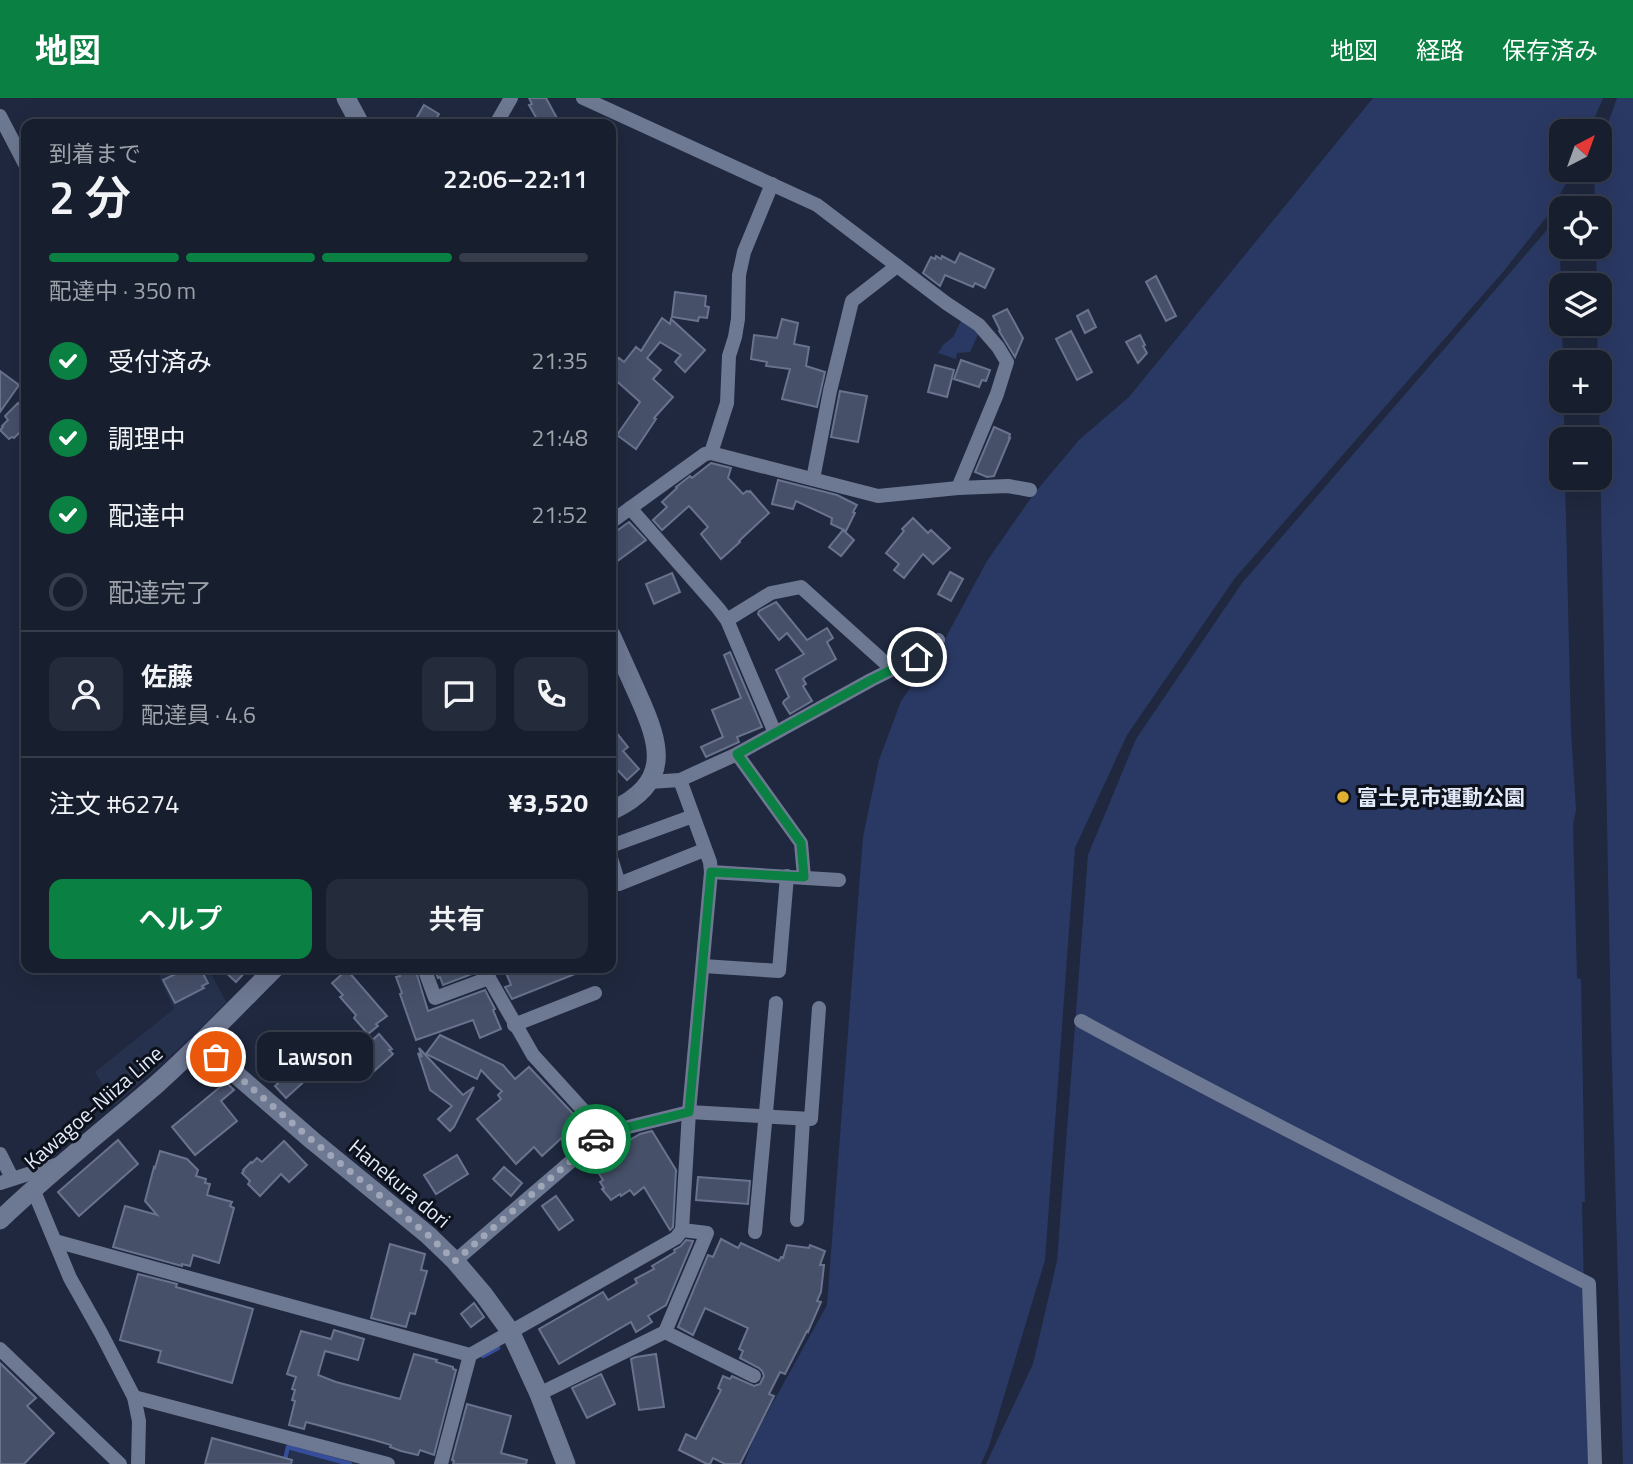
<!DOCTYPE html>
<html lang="ja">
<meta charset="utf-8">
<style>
body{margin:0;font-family:"Titillium Web","Noto Sans JP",sans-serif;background:#242b3a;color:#f1f3f6;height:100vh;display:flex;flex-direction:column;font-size:26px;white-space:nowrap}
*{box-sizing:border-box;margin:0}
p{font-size:23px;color:#9ea2aa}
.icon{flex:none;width:38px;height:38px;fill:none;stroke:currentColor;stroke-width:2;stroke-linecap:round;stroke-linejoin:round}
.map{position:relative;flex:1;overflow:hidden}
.drawer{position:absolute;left:21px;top:21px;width:595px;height:854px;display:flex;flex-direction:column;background:#171e2e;border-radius:14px;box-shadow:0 7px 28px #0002,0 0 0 2px #363c4a}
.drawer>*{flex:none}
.needle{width:46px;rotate:41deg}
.fabs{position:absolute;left:1549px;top:21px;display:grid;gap:14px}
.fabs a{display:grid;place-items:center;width:63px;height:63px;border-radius:14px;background:#171e2e;box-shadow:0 7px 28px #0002,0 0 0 2px #363c4a;font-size:35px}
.pin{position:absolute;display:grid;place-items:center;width:60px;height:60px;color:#fff;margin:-30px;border:4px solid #fff;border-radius:50%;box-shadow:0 2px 7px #0007}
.courier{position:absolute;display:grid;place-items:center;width:70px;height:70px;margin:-35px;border:5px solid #0b8043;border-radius:50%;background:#fff;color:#222;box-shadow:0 2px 9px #0007}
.bubble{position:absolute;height:49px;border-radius:14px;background:#171e2e;box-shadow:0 7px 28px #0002,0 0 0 2px #363c4a;font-size:23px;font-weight:600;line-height:49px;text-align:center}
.head em{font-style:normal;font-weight:600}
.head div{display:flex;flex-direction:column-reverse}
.head{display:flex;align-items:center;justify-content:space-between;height:119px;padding:0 28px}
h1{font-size:46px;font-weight:600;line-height:52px}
.bar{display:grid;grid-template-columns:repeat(4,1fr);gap:10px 7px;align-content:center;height:84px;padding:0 28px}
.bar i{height:9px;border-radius:5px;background:#363c4a}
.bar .on{background:#0b8043}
.bar p{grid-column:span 4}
.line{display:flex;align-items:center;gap:18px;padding:0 28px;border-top:2px solid #363c4a}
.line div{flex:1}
.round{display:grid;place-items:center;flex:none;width:74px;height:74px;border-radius:14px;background:#242b3a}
ol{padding:0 28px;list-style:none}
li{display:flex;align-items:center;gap:21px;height:77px}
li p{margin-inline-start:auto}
li .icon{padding:7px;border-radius:50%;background:#0b8043;color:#fff;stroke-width:4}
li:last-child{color:#9ea2aa}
li i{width:38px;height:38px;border:4px solid #363c4a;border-radius:50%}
.button{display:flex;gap:14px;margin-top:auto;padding:14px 28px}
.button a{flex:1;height:80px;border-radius:14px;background:#0b8043;color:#fff;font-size:28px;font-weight:600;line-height:80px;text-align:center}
.button a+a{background:#242b3a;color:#f1f3f6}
header{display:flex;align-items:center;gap:42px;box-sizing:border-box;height:98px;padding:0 35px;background:#0b8043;color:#fff}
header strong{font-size:33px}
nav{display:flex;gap:38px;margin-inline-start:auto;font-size:24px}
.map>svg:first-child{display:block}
.built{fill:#26314d}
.green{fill:#2a3964}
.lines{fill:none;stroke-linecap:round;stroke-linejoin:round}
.stream{stroke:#364d99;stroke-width:4.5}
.building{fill:#465069;stroke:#69738e;stroke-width:2}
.street{stroke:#6d7892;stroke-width:14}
.secondary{stroke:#6d7892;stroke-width:19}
.done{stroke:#9ea6b8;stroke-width:7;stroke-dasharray:0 12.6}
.route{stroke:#0b8043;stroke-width:9}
.poi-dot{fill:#deb133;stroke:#0d111b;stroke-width:2.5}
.labels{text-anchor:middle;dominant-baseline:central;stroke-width:6;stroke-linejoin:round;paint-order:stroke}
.poi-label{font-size:21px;font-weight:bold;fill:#e3eaf9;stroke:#0d111b;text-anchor:start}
.street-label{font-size:21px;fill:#e3eaf9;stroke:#0d111b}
</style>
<header>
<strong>地図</strong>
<nav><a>地図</a><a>経路</a><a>保存済み</a></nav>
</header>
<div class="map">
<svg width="1633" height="1366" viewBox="0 0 1633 1366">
<rect width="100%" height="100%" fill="#1f283e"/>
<!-- built -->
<g class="built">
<polygon points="174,870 208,870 226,904 196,935 115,1007 95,974 174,911 159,878"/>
<polygon points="292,1348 358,1366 287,1366"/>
</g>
<!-- green -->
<g class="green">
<polygon points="1373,0 1603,0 1589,33 1561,33 1561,72 1574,72 1548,117 1503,174 1235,480 1127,637 1075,750 1045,1162 989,1348 981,1366 744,1366 754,1339 827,1207 863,739 879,662 901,603 945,541 987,463 1033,397 1079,342 1129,299"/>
<polygon points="1617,0 1633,0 1633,1366 1623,1366 1611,931 1599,303 1600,264 1598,264 1597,226 1600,226 1600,187 1597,187 1596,149 1600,149 1600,110 1595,110 1594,72 1600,72 1600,48"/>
<polygon points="1559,118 1563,264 1561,264 1561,303 1564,303 1564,341 1561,341 1561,380 1565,380 1571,633 1576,712 1573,726 1577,880 1581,881 1585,1104 1582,1104 1588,1366 986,1366 1033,1266 1057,1163 1088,757 1136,641 1242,485"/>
<polygon points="963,219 979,234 970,254 957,255 956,261 938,255 943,247 953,239"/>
</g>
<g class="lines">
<!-- stream -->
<g class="stream">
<polyline points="483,1258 498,1250"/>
<polyline points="284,1366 288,1349 350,1366"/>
</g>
</g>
<!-- building -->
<g class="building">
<polygon points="529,0 546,0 558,22 550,26 544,26 542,21 538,23 529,7 532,6"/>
<polygon points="424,7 439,16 433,26 413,26"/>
<polygon points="960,155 994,171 985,190 975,185 973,189 945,177 940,188 923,175 931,159 935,161 936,158 941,161 942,158 955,165"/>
<polygon points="1156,178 1176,218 1166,223 1146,184"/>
<polygon points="675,194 706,198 705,208 709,209 707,220 699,219 698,223 672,219"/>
<polygon points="1007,211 1023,240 1015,259 999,233 1000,232 993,218"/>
<polygon points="1088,212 1096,229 1085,235 1077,218"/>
<polygon points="662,220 670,226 671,221 705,252 685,274 675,264 681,257 660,244 647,260 661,272 653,281 673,299 654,320 656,321 636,351 617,337 640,304 611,278 611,270 619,260 624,264 636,249 641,253"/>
<polygon points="782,221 798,225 794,246 809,249 806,268 825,274 817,309 782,301 790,271 766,268 767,264 751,261 754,237 777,240"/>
<polygon points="1071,233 1092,274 1077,282 1056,241"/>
<polygon points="1140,237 1145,247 1143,248 1147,255 1138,265 1126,244"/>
<polygon points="961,262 990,272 986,283 982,282 979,289 954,281"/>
<polygon points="935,267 954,272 947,299 928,294"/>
<polygon points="0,273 19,287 0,314"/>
<polygon points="840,293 867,298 858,344 831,339"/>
<polygon points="18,305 26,314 26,328 14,340 12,339 9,341 0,332 3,329 2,328 8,322 5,318"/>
<polygon points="994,329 1010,336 1009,340 1010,340 994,378 987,379 975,374"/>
<polygon points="711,365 731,370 728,380 743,396 747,393 749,394 750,393 769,415 739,443 740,444 721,461 701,436 708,429 689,408 662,432 653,422 667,409 662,404 677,390 676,389 690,378 692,380"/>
<polygon points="778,382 837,397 857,407 853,414 855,415 846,433 831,426 832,420 796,403 793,411 772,406"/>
<polygon points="913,420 928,435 931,432 950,450 933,466 923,456 904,480 894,472 899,466 886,455 904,433 902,431"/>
<polygon points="629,424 646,442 616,464 611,457 611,437"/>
<polygon points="843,432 854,442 841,458 829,449"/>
<polygon points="950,474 963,481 951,503 938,496"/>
<polygon points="672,475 680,494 654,506 646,486"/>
<polygon points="776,504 807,542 827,530 833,540 827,544 836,561 805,579 803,581 806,586 803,588 812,603 790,616 783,605 784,603 789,599 776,572 804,556 787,535 779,542 758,516 759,513"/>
<polygon points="730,554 762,629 737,639 739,644 706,659 701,649 723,639 712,612 741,600 724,557"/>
<polygon points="611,628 628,649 623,653 639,671 627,682 611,665"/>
<polygon points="188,870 200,870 208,885 202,888 204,890 175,905 163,882"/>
<polygon points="221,870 249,870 236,884"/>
<polygon points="397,870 415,870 428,913 485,892 495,911 493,912 501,931 480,940 473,922 416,942 400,896 402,895 396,879 400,878"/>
<polygon points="434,870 477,870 477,874 443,887 440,879 438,880"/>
<polygon points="504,870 590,870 512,901 505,889 511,887"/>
<polygon points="347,872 387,918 376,926 378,928 368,936 354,920 356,917 340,899 343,897 332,885"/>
<polygon points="379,936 392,951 389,952 393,956 372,975 356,957"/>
<polygon points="440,937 503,967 515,981 529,969 580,1023 542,1058 534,1049 516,1066 477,1021 501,1001 498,997 502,993 498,990 481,972 477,981 426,956"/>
<polygon points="419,950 463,997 474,989 454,1029 450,1033 438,1021 452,1008 430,992 418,955 422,959"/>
<polygon points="298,967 309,979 286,1000 275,988"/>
<polygon points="226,984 234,992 221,1003 237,1023 195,1057 172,1029"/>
<polygon points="652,1033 676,1072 673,1129 670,1132 644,1089 634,1097 630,1092 621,1098 620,1096 611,1102 602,1091 604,1090 600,1084 603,1082 589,1060 599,1053 603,1058 640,1036"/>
<polygon points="118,1042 138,1066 79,1118 58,1094"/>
<polygon points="284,1043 307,1067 289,1084 281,1076 260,1098 248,1086 250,1083 242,1075 244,1073 243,1072 251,1064 252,1065 257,1060 262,1064"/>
<polygon points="160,1053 187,1061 198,1072 196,1078 206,1081 205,1085 210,1086 207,1097 232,1104 230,1108 234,1110 219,1165 193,1157 190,1168 182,1166 182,1168 113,1149 125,1108 157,1117 145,1103 154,1069 155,1070"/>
<polygon points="457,1057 468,1076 436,1096 424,1077"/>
<polygon points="504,1069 522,1085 511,1098 493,1081"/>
<polygon points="698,1079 750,1083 748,1106 696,1102"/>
<polygon points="556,1098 573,1122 559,1132 542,1108"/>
<polygon points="721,1141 738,1150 741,1145 779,1163 781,1159 783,1160 787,1147 809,1150 810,1147 825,1153 820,1167 824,1167 821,1194 817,1203 821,1204 808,1234 807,1233 785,1276 780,1274 769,1296 774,1298 740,1366 725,1366 713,1360 710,1366 707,1366 679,1352 686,1336 696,1341 721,1292 718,1290 723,1278 730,1281 732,1278 754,1288 760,1286 764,1278 762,1273 759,1270 740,1260 743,1253 739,1251 748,1230 705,1210 693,1237 678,1229 708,1157 713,1159"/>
<polygon points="686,1142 693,1143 666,1207 648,1218 652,1224 636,1234 631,1224 559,1266 539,1231 603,1194 608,1202 637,1185 635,1181 654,1171 652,1168 675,1154 674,1152 681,1148"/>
<polygon points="390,1146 425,1156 421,1172 427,1173 415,1216 410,1215 406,1229 371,1220"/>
<polygon points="138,1176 177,1186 176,1189 253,1211 232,1285 158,1264 161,1253 120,1242"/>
<polygon points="474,1205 484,1219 471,1229 461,1216"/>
<polygon points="334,1232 364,1241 358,1262 325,1253 318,1277 336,1284 400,1301 414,1256 437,1262 436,1264 453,1269 453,1271 456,1272 434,1357 420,1352 418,1357 401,1353 390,1349 391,1347 374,1342 306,1324 304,1331 289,1327 295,1303 292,1302 295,1292 292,1291 296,1279 287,1276 301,1233 331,1241"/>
<polygon points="656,1256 664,1309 639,1312 631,1261 636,1259"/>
<polygon points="0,1265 36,1300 27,1308 54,1335 24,1366 0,1366"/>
<polygon points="601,1276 615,1306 587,1320 572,1290"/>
<polygon points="467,1306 511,1318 501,1355 527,1362 526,1366 453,1366 454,1363 452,1362"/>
<polygon points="212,1340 292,1362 291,1366 205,1366"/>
</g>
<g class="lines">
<!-- street -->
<g class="street">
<polyline points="583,0 817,107 946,205 979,227 998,249 1007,264 997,296 958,390"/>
<polyline points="0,18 26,68"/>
<polyline points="496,26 511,0"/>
<polyline points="711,355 727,305 729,258 735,239 738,221 739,177 744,154 772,86"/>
<polyline points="813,381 830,293 852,203 897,168"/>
<polyline points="630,410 718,510 727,522 775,635"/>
<polyline points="611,424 705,356 711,355 878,398 958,390 1008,388 1030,392"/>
<polyline points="727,522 771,495 801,489 892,571"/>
<polyline points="737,656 801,745 804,779"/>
<polyline points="649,684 680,682 737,656 871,582 917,559 938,542"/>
<polyline points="611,748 693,718"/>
<polyline points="611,760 619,786 704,752"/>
<polyline points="711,774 839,782"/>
<polyline points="703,868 779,873 787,778"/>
<polyline points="424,870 435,900 489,880"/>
<polyline points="486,870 489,880 533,957 604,1035"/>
<path d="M 1081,923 C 1248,1014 1419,1099 1589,1186 L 1595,1366"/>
<polyline points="514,927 595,895"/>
<polyline points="0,1056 12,1080"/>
<polyline points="0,1085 59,1066"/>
<polyline points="33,1091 70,1180 101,1235 134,1299 139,1323 138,1366"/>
<polyline points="797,1122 803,1021"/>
<polyline points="755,1134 776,905"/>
<polyline points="55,1143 470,1257 676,1140 682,1132 689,1014 711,774 710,764 680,682"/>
<polyline points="455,1163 604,1035 689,1014 811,1021 819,910"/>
<polyline points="665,1234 754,1278"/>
<polyline points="0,1251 120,1366"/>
<polyline points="539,1296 665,1234 707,1135 682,1132"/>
<polyline points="134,1299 388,1366"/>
<polyline points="441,1366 470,1257"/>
</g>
<!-- secondary -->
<g class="secondary">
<polyline points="346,0 360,26"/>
<path d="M 611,537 C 620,557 629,577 638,597 C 661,648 672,685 611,713"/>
<polyline points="201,946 313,1043 428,1137 455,1163 484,1197 510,1233 539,1296 566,1366"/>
<path d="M 0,1122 C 50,1074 105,1031 157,986 C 198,949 236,909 275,870"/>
</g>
</g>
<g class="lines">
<!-- done -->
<polyline class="done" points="216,959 313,1043 428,1137 455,1163 596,1041"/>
<!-- route -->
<polyline class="route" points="596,1041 604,1035 689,1014 711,774 804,779 801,745 737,656 871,582 917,559"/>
</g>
<!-- markers -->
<circle class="poi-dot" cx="1343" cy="699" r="7"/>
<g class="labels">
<!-- poi labels -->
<g class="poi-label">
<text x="1357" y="699">富士見市運動公園</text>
</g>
<!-- street labels -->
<g class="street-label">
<text transform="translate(93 1009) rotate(-41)">Kawagoe-Niiza Line</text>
<text transform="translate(400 1085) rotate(40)">Hanekura dori</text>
</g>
</g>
</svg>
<div class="fabs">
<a><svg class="needle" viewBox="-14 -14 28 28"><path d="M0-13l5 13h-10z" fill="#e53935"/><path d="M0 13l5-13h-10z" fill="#9ea2aa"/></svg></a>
<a><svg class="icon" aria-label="locate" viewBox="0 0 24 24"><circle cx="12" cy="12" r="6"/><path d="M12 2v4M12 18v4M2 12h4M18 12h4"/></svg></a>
<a><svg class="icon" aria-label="layers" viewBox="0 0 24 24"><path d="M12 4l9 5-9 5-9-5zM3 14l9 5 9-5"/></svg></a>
<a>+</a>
<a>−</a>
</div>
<div class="pin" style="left:216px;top:959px;background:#ea580c"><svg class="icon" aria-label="bag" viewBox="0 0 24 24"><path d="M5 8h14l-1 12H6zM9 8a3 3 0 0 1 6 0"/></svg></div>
<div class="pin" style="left:917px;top:559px;background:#1f2937"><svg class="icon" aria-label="home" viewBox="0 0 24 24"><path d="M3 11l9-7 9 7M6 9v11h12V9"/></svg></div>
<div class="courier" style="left:596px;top:1041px"><svg class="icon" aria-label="car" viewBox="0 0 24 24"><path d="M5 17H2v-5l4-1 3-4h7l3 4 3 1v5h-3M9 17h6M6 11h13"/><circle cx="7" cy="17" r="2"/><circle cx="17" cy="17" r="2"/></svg></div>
<div class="bubble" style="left:257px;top:934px;width:116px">Lawson</div>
<section class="drawer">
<div class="head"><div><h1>2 分</h1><p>到着まで</p></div><em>22:06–22:11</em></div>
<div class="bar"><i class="on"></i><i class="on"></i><i class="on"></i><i></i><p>配達中 · 350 m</p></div>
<ol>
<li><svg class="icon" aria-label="check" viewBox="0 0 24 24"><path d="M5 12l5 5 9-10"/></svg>受付済み<p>21:35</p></li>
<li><svg class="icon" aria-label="check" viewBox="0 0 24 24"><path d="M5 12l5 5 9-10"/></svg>調理中<p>21:48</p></li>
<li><svg class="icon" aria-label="check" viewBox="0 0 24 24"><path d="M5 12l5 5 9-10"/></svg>配達中<p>21:52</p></li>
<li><i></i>配達完了</li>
</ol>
<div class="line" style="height:126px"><a class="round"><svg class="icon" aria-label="person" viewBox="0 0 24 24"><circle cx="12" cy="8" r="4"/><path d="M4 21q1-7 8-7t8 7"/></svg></a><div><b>佐藤</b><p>配達員 · 4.6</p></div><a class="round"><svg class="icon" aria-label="chat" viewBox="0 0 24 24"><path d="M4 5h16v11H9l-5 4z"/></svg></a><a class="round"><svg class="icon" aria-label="phone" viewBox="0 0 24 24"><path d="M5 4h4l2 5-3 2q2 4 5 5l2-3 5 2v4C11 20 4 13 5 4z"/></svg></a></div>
<div class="line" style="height:91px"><div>注文 #6274</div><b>¥3,520</b></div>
<div class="button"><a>ヘルプ</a><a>共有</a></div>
</section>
</div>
